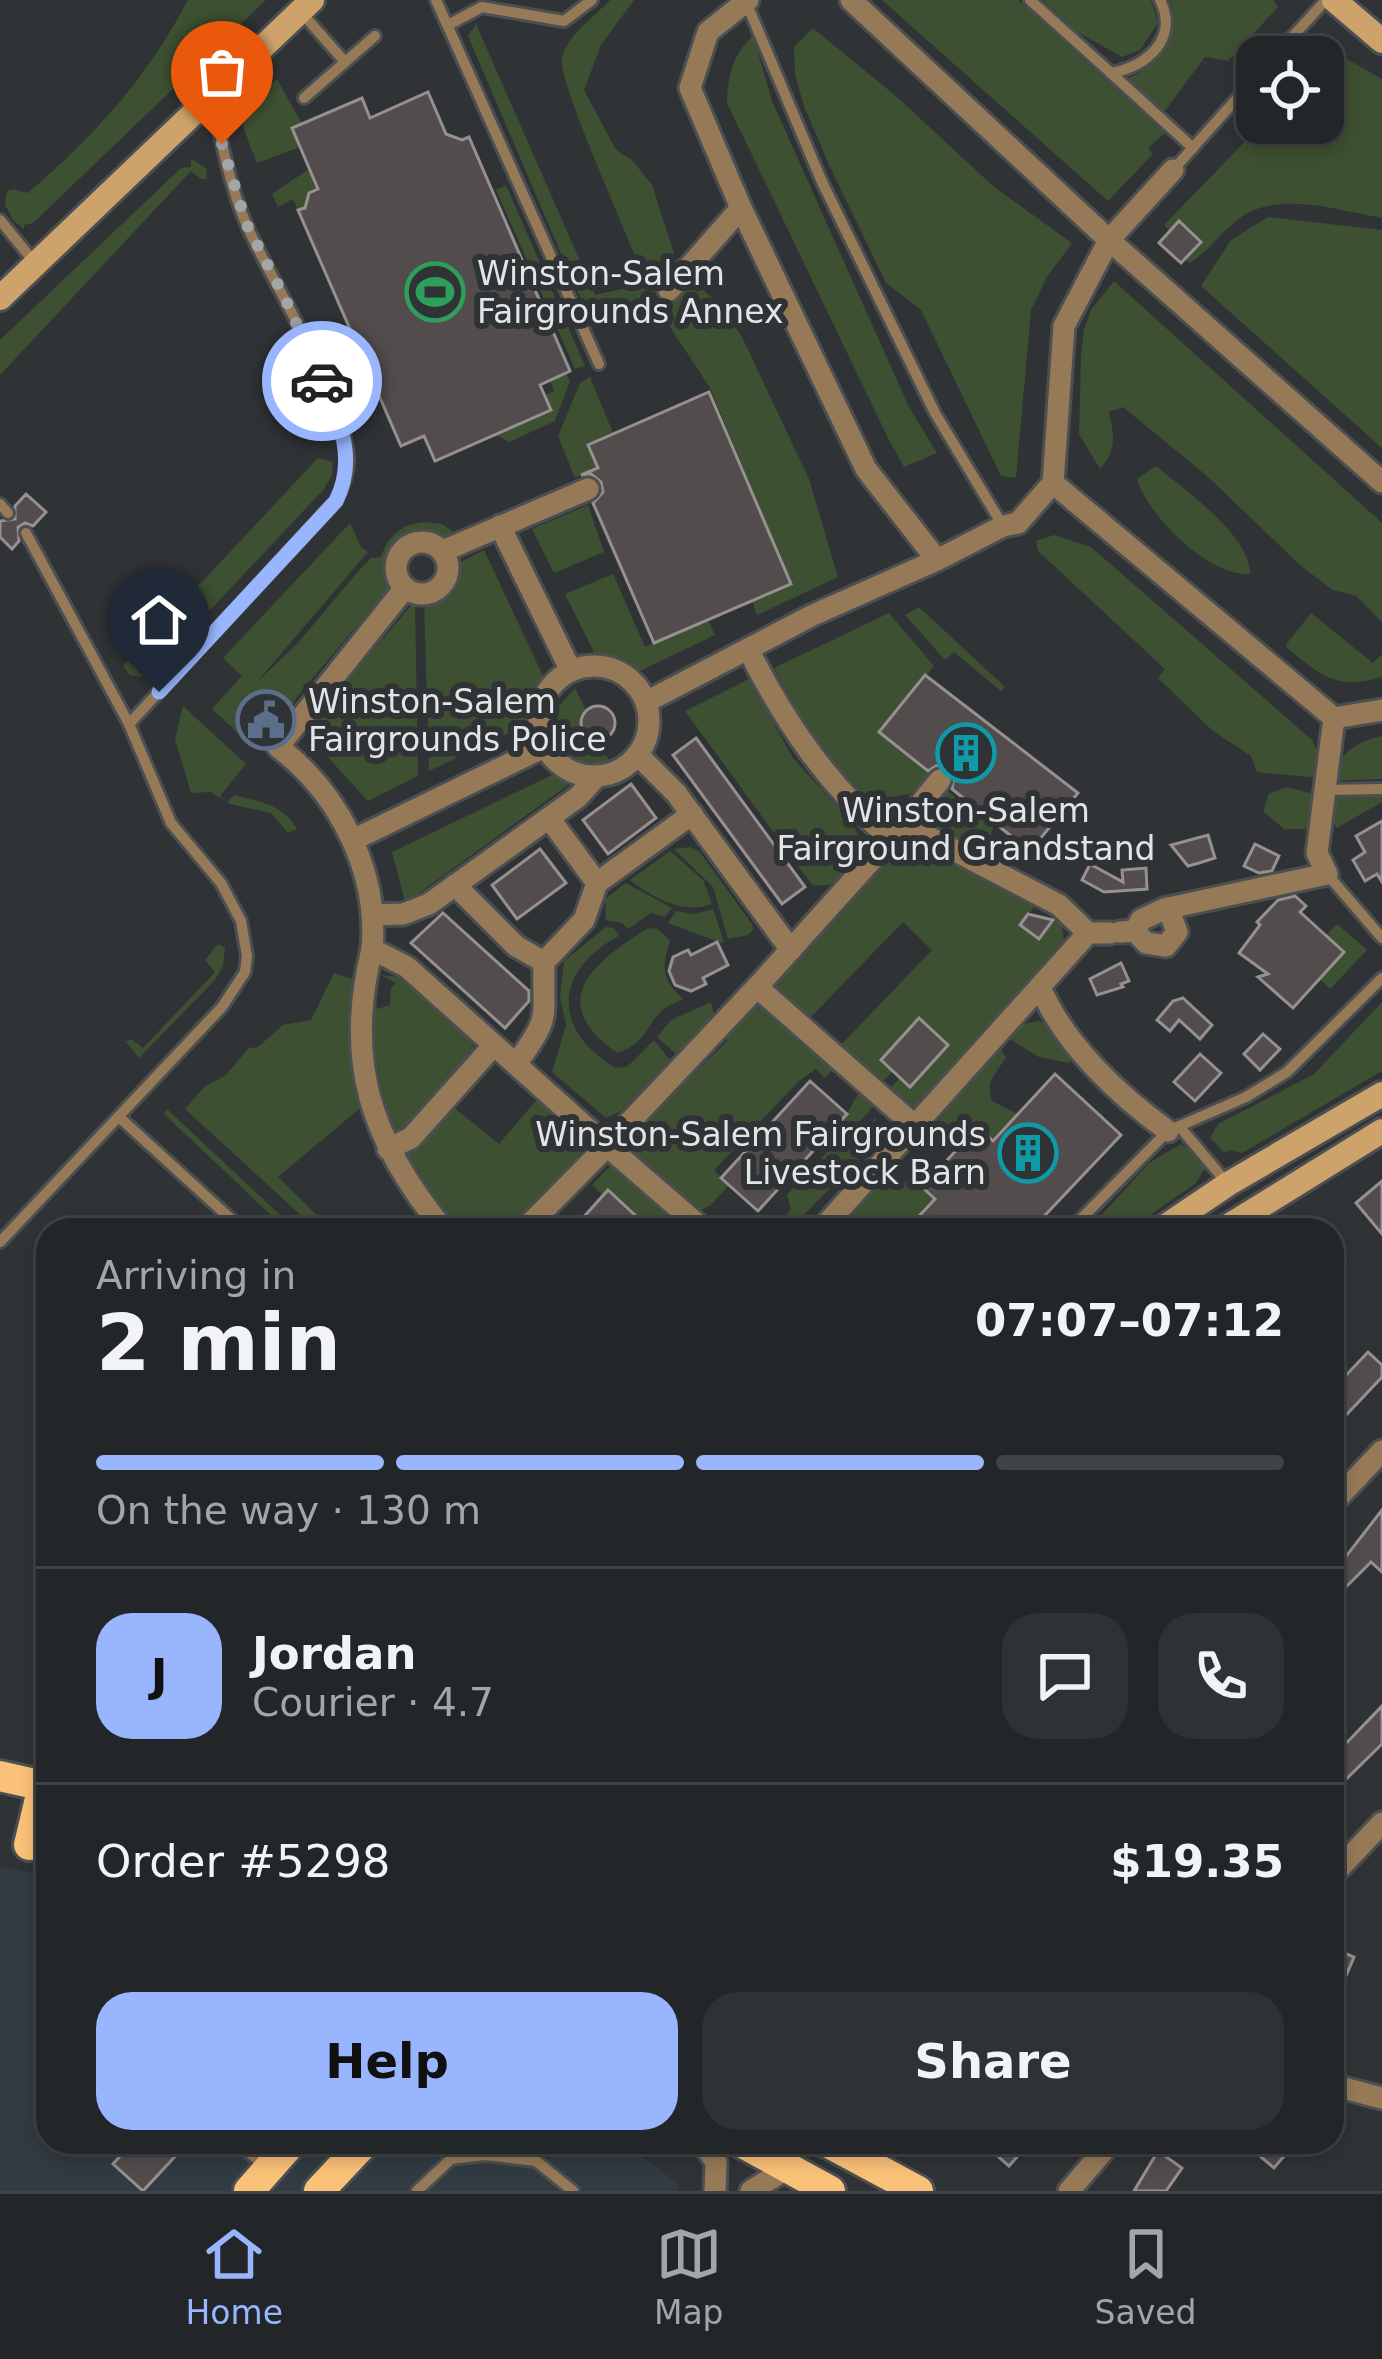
<!DOCTYPE html>
<meta charset="utf-8">
<style>
body{margin:0;font-family:"DejaVu Sans",sans-serif;background:#2f3234;color:#f1f3f6;height:100vh;display:flex;flex-direction:column;font-size:45px;white-space:nowrap}
*{box-sizing:border-box;margin:0}
p{font-size:39px;color:#a3a5a8}
.icon{flex:none;width:66px;height:66px;fill:none;stroke:currentColor;stroke-width:2;stroke-linecap:round;stroke-linejoin:round}
.map{position:relative;flex:1;overflow:hidden}
.side{position:absolute;left:36px;top:1218px;width:1308px;height:936px;display:flex;flex-direction:column;background:#232628;border-radius:36px;box-shadow:0 6px 18px #0003,0 0 0 3px #404345}
.side>*{flex:none}
.tools{position:absolute;left:1236px;top:36px;display:grid;gap:24px}
.tools a{display:grid;place-items:center;width:108px;height:108px;border-radius:24px;background:#232628;box-shadow:0 6px 18px #0003,0 0 0 3px #404345;font-size:60px}
.pin{position:absolute;display:grid;place-items:center;width:102px;height:102px;color:#fff;margin:-123px -51px;border-radius:50% 50% 50% 0;rotate:-45deg;box-shadow:0 0 12px #0007}
.pin .icon{rotate:45deg}
.courier{position:absolute;display:grid;place-items:center;width:120px;height:120px;margin:-60px;border:9px solid #98b5fd;border-radius:50%;background:#fff;color:#222;box-shadow:0 3px 15px #0007}
.overview em{font-style:normal;font-weight:600}
.overview div{display:flex;flex-direction:column-reverse}
.overview{display:flex;align-items:center;justify-content:space-between;height:204px;padding:0 60px}
h1{font-size:78px;font-weight:600;line-height:90px}
.bar{display:grid;grid-template-columns:repeat(4,1fr);gap:18px 12px;align-content:center;height:144px;padding:0 60px}
.bar i{height:15px;border-radius:9px;background:#404345}
.bar .on{background:#98b5fd}
.bar p{grid-column:span 4}
.line{display:flex;align-items:center;gap:30px;padding:0 60px;border-top:3px solid #404345}
.line div{flex:1}
.round{display:grid;place-items:center;flex:none;width:126px;height:126px;border-radius:36px;background:#2f3234}
.action{display:flex;gap:24px;margin-top:auto;padding:24px 60px}
.action a{flex:1;height:138px;border-radius:36px;background:#98b5fd;color:#111;font-size:48px;font-weight:600;line-height:138px;text-align:center}
.action a+a{background:#2f3234;color:#f1f3f6}
.tabs{display:flex;justify-content:space-around;align-items:center;height:168px;border-top:3px solid #404345;background:#232628;font-size:33px;color:#a3a5a8}
.tabs a{display:grid;justify-items:center;gap:6px}
.tabs .on{color:#98b5fd}
.map>svg:first-child{display:block}
.built{fill:#323b42}
.green{fill:#3d5031}
.building{fill:#524d4c;stroke:#969190;stroke-width:3}
.lines{fill:none;stroke-linecap:round;stroke-linejoin:round}
.lane-casing{stroke:#4c4f51;stroke-width:16}
.street-casing{stroke:#4c4f51;stroke-width:27}
.secondary-casing{stroke:#4c4f51;stroke-width:30}
.primary-casing{stroke:#4c4f51;stroke-width:36}
.lane{stroke:#967a58;stroke-width:10}
.street{stroke:#967a58;stroke-width:21}
.secondary{stroke:#cea26b;stroke-width:24}
.primary{stroke:#fac178;stroke-width:30}
.done{stroke:#a3a6a8;stroke-width:12;stroke-dasharray:0 21.6}
.route{stroke:#98b5fd;stroke-width:15}
.labels{text-anchor:middle;dominant-baseline:central;stroke-width:12;stroke-linejoin:round;paint-order:stroke}
.poi-label{font-size:33px;fill:#e2e4e6;stroke:#2f3335;text-anchor:start}
</style>
<div class="map">
<svg width="1382" height="2191" viewBox="0 0 1382 2191">
<rect width="100%" height="100%" fill="#2f3335"/>
<!-- built -->
<polygon class="built" points="0,1866 48,1876 48,2142 624,2142 678,2184 677,2191 0,2191"/>
<!-- green -->
<g class="green">
<path d="M 188,0 L 266,0 L 33,223 L 24,225 L 24,229 L 14,221 L 5,205 L 7,191 L 13,189 L 28,193 C 93,137 148,77 188,0 Z"/>
<path d="M 610,0 L 634,0 L 601,45 L 584,90 L 616,150 L 632,160 L 652,185 L 678,266 L 651,297 L 609,318 L 589,312 L 577,291 L 468,36 L 476,24 L 595,295 L 621,289 L 643,276 C 631,241 556,79 562,57 C 568,35 595,16 610,0 Z"/>
<polygon points="882,0 1018,0 1165,133 1148,148 1153,154 1108,201"/>
<polygon points="1043,0 1151,0 1158,23 1140,50 1122,57 1076,31"/>
<path d="M 1170,0 L 1273,0 L 1278,7 L 1228,61 L 1205,57 L 1161,116 L 1124,80 C 1158,68 1181,36 1170,0 Z"/>
<polygon points="813,28 897,97 994,187 1072,243 1047,277 1031,310 1016,478 1001,476 921,310 886,283 829,165 804,106 795,75 794,47"/>
<path d="M 753,35 L 772,101 L 909,407 L 937,453 L 904,467 L 889,440 L 727,103 C 728,74 732,57 753,35 Z"/>
<path d="M 1331,50 L 1382,79 L 1382,218 C 1340,211 1277,190 1240,218 C 1222,231 1209,251 1190,263 L 1184,260 L 1200,241 L 1179,222 L 1170,231 L 1164,225 L 1263,123 L 1323,123 L 1323,58 Z"/>
<path d="M 277,79 L 302,124 L 292,129 L 300,147 L 257,163 C 236,111 236,117 277,79 Z"/>
<polygon points="191,159 207,169 206,179 201,179 191,171 0,375 0,340 181,168 191,167"/>
<polygon points="309,169 318,189 305,208 298,210 293,199 278,207 272,194"/>
<polygon points="506,185 585,366 575,369 496,190"/>
<polygon points="1268,217 1382,230 1382,448 1201,286 1231,240"/>
<polygon points="690,278 722,307 742,337 809,479 838,577 757,615 752,601 791,583 710,388 659,310"/>
<path d="M 1114,281 L 1382,523 L 1382,622 L 1356,596 L 1333,590 L 1301,566 L 1207,476 L 1123,407 L 1109,412 C 1114,434 1117,450 1100,469 L 1079,434 L 1081,357 L 1084,329 L 1091,310 Z"/>
<polygon points="566,373 570,381 555,421 509,442 495,434 551,410 545,395 554,391 550,380"/>
<polygon points="590,377 613,433 588,445 598,468 575,478 558,436 580,383"/>
<polygon points="318,458 333,462 332,475 324,489 152,672 144,677 130,675 123,666"/>
<path d="M 1156,466 C 1185,490 1251,536 1250,574 C 1209,577 1148,516 1137,479 Z"/>
<polygon points="588,505 604,552 554,573 532,529"/>
<path d="M 424,522 L 442,524 L 455,533 C 416,553 403,512 392,584 L 296,698 L 290,710 L 286,703 L 272,698 L 237,732 L 212,709 L 242,676 L 223,658 L 350,523 L 361,547 L 368,552 L 256,683 L 297,644 L 361,568 L 371,558 L 381,557 C 388,536 401,524 424,522 Z"/>
<polygon points="1054,535 1091,547 1312,740 1318,753 1319,778 1257,772 1251,756 1213,731 1158,678 1165,669 1038,551 1036,541"/>
<polygon points="484,550 544,678 531,703 528,724 429,771 424,599 446,589 457,564"/>
<polygon points="613,574 645,647 708,620 715,635 640,671 624,660 595,654 565,594"/>
<polygon points="415,601 418,776 368,801 304,731"/>
<polygon points="919,607 1005,687 1001,691 954,652 945,660 905,615"/>
<path d="M 889,613 L 934,666 L 880,733 L 933,774 L 919,792 L 870,801 C 828,763 800,718 774,668 Z"/>
<path d="M 1311,613 L 1373,663 L 1382,654 L 1382,677 C 1336,691 1320,675 1285,646 Z"/>
<path d="M 749,679 L 793,758 L 852,823 L 858,835 L 861,862 C 845,880 837,887 812,885 L 685,711 Z"/>
<polygon points="575,688 586,710 580,725 558,737 557,708"/>
<path d="M 183,706 L 246,764 L 220,796 L 227,802 L 234,795 C 260,802 282,804 297,829 L 288,833 L 271,813 L 230,804 L 211,792 L 191,793 L 175,739 Z"/>
<path d="M 584,733 L 586,737 L 599,741 L 610,762 C 590,765 574,763 562,744 Z"/>
<path d="M 1382,736 L 1382,779 L 1334,781 C 1337,753 1356,742 1382,736 Z"/>
<polygon points="552,775 568,785 407,902 404,898 392,852"/>
<polygon points="1287,787 1316,795 1311,824 1305,829 1284,829 1263,811 1269,794"/>
<polygon points="946,790 994,827 991,833 1019,854 1009,866 928,824 928,811"/>
<polygon points="1332,795 1382,797 1382,802 1337,828 1330,817"/>
<polygon points="690,847 699,851 752,924 753,930 748,935 728,939 713,887 674,849"/>
<polygon points="917,847 1037,903 1021,924 1039,938 1055,917 1038,903 1061,919 1064,940 925,1104 911,1107 889,1089 900,1078 911,1087 948,1045 919,1019 881,1060 893,1071 881,1083 839,1047 932,950 903,922 807,1021 774,990 776,979 897,850"/>
<path d="M 670,851 L 703,880 L 712,904 C 684,915 653,898 630,880 Z"/>
<polygon points="626,883 672,908 665,917 651,913 628,929 622,923 606,920 605,899"/>
<polygon points="713,909 724,942 721,943 668,923 676,911 694,914"/>
<polygon points="1337,924 1367,950 1330,989 1320,979 1344,952 1326,935"/>
<path d="M 606,927 L 614,928 L 619,936 C 554,970 551,1030 616,1068 L 627,1067 L 654,1040 L 670,1060 L 621,1111 L 606,1118 L 552,1072 L 566,1025 L 560,998 L 564,961 Z"/>
<path d="M 648,928 L 658,929 L 670,941 C 661,969 662,979 683,999 C 677,1002 669,1005 664,1009 C 646,1023 648,1043 617,1053 C 544,1001 593,963 648,928 Z"/>
<polygon points="218,944 225,948 223,966 215,980 139,1058 126,1042 131,1039 143,1048 215,972 205,960"/>
<polygon points="334,973 355,980 365,1104 278,1177 332,1230 317,1230 185,1109 205,1086 225,1076 249,1048 258,1047 283,1025 311,1020"/>
<path d="M 380,975 L 401,977 L 472,1038 L 475,1060 L 402,1135 L 394,1132 C 376,1079 371,1034 374,979 L 377,1009 L 390,1005 L 391,988 L 396,983 Z"/>
<polygon points="711,1002 714,1015 676,1054 657,1037 671,1020"/>
<polygon points="1382,1002 1382,1071 1242,1153 1230,1150 1225,1153 1210,1138 1218,1124 1314,1074"/>
<polygon points="753,1004 768,1009 836,1066 825,1078 816,1069 799,1081 714,1170 729,1185 710,1206 696,1212 626,1150 625,1142 645,1113 656,1111 727,1041 728,1028"/>
<polygon points="1039,1021 1049,1023 1074,1053 1069,1063 1039,1057 1006,1037 1019,1025"/>
<path d="M 998,1046 L 1006,1057 C 996,1075 985,1079 992,1101 L 1017,1114 L 993,1141 L 978,1127 L 963,1143 L 938,1121 Z"/>
<polygon points="861,1088 877,1102 858,1124 865,1129 876,1117 874,1130 886,1142 891,1142 869,1166 862,1155 789,1230 772,1230 791,1209 787,1195 830,1149 822,1141 847,1114"/>
<polygon points="539,1097 585,1140 583,1150 510,1230 457,1230 426,1192 404,1156 451,1105 499,1144"/>
<polygon points="167,1109 296,1230 287,1230 164,1114"/>
<polygon points="1181,1144 1199,1155 1206,1166 1196,1183 1136,1225 1088,1230 1149,1163"/>
<polygon points="615,1161 685,1224 679,1230 651,1230 608,1191 603,1195 592,1185"/>
<polygon points="891,1166 888,1181 896,1185 912,1179 935,1199 906,1230 830,1230"/>
</g>
<!-- building -->
<g class="building">
<polygon points="428,92 446,134 462,140 469,137 570,371 540,385 551,410 435,461 424,436 401,446 298,210 305,208 309,193 318,189 292,128 362,98 370,118"/>
<polygon points="1179,221 1201,242 1181,263 1159,243"/>
<polygon points="709,392 791,584 654,643 593,503 603,492 601,482 591,474 581,475 598,468 588,445"/>
<polygon points="26,494 46,512 33,526 25,523 18,527 19,541 12,549 0,537 0,521 15,519 15,506"/>
<polygon points="925,675 1078,793 1030,851 952,789 954,776 949,768 936,766 928,771 879,732"/>
<polygon points="272,698 286,713 260,742 244,725"/>
<circle cx="598" cy="723" r="17"/>
<polygon points="696,738 805,887 782,904 673,755"/>
<polygon points="631,784 656,818 608,854 583,820"/>
<polygon points="1382,821 1382,882 1377,874 1365,881 1353,860 1365,852 1356,836"/>
<polygon points="1208,835 1215,858 1199,863 1188,866 1171,845"/>
<polygon points="1255,844 1279,856 1272,871 1259,873 1244,866"/>
<polygon points="540,849 566,883 517,919 492,885"/>
<polygon points="1090,864 1123,882 1122,870 1146,868 1147,889 1104,892 1082,880"/>
<polygon points="1295,896 1306,906 1300,912 1344,952 1293,1008 1258,977 1268,974 1239,953 1260,925 1257,922 1278,900"/>
<polygon points="443,913 529,991 529,1001 505,1028 411,943"/>
<polygon points="1028,914 1053,920 1039,939 1020,925"/>
<polygon points="717,942 728,965 703,978 706,984 691,991 675,985 669,971 673,957 688,950 691,955"/>
<polygon points="1121,963 1129,981 1121,984 1123,987 1097,995 1090,979"/>
<polygon points="1183,998 1212,1025 1200,1039 1179,1020 1170,1031 1157,1020 1173,1001"/>
<polygon points="919,1018 948,1045 910,1087 881,1060"/>
<polygon points="1263,1034 1280,1049 1260,1070 1244,1054"/>
<polygon points="1200,1054 1221,1073 1195,1101 1174,1082"/>
<polygon points="1055,1074 1121,1135 1031,1230 906,1230 935,1199 922,1187 978,1127 993,1141"/>
<polygon points="810,1081 847,1114 758,1211 721,1178"/>
<polygon points="1382,1181 1382,1234 1356,1203"/>
<polygon points="608,1190 651,1230 572,1230"/>
<polygon points="1368,1352 1382,1365 1382,1377 1332,1430 1332,1390"/>
<polygon points="1382,1510 1382,1572 1371,1562 1332,1601 1332,1563 1340,1556 1344,1559"/>
<polygon points="1382,1706 1382,1744 1332,1793 1332,1758"/>
<polygon points="1332,1948 1354,1957 1332,2009"/>
<polygon points="133,2142 173,2142 181,2150 143,2191 113,2164"/>
<polygon points="982,2142 1030,2142 1009,2166"/>
<polygon points="1261,2142 1296,2142 1274,2168 1254,2151"/>
<polygon points="1158,2151 1182,2168 1166,2191 1134,2191"/>
</g>
<g class="lines">
<defs>
<g id="lane">
<polyline points="436,0 599,364"/>
<path d="M 1030,0 L 1111,73 C 1148,66 1179,38 1160,0"/>
<polyline points="746,2 822,182 935,413 1003,526"/>
<polyline points="300,11 345,62"/>
<polyline points="448,25 482,7 564,21 592,0"/>
<polyline points="1274,57 1326,0"/>
<polyline points="1111,73 1193,148"/>
<polyline points="304,98 375,36"/>
<polyline points="1173,170 1257,76"/>
<polyline points="0,220 35,263"/>
<polyline points="0,504 8,513"/>
<path d="M 129,724 L 336,501 C 343,486 349,473 348,456 C 340,387 276,290 247,226 C 230,187 221,141 213,99"/>
<polyline points="1325,790 1382,789"/>
<polyline points="1327,874 1382,938"/>
<polyline points="119,1117 243,1230"/>
<polyline points="1179,1126 1227,1183"/>
<polyline points="1070,1230 1168,1131 1246,1097 1287,1072 1382,978"/>
<polyline points="0,1242 222,1007 245,972 247,956 241,921 221,883 171,823 129,724 26,533"/>
<polyline points="237,2142 266,2167"/>
<polyline points="417,2191 451,2159 485,2155 536,2161 573,2191"/>
</g>
<g id="street">
<polyline points="748,0 708,32 690,88 741,208 866,469 937,560 1003,526 1018,523 1053,483 1064,326 1109,240 851,0"/>
<polyline points="1173,170 1109,240 1382,482"/>
<polyline points="669,290 741,208"/>
<polyline points="1053,483 1334,718 1317,853 1327,874 1164,909 1141,920 1135,931 1120,932"/>
<polyline points="500,526 571,671"/>
<circle cx="422" cy="568" r="26"/>
<polyline points="443,551 588,489"/>
<path d="M 748,649 C 784,721 828,786 890,838"/>
<circle cx="594" cy="721" r="55"/>
<polyline points="646,702 813,615 937,560"/>
<polyline points="1334,718 1382,710"/>
<polyline points="638,755 676,793 791,950"/>
<polyline points="549,818 597,883"/>
<polyline points="904,824 940,780"/>
<polyline points="353,840 544,747"/>
<polyline points="455,885 516,946 544,962"/>
<polyline points="372,915 403,914 429,904 578,797 597,776"/>
<polyline points="1135,931 1146,943 1166,946 1177,932 1168,908"/>
<path d="M 372,949 C 379,872 339,793 278,747 L 405,588"/>
<polyline points="757,987 904,824 1059,905 1088,933"/>
<path d="M 1040,987 C 1064,1044 1118,1095 1168,1131"/>
<path d="M 516,1064 C 553,1014 542,1020 544,962 L 584,920 L 597,883 L 692,814"/>
<polyline points="388,1149 411,1138 494,1045"/>
<path d="M 444,1230 C 371,1141 344,1062 372,949 L 407,967 L 607,1146 L 524,1230"/>
<polyline points="704,1230 607,1146 757,987 915,1126"/>
<polyline points="821,1230 1088,933 1110,933"/>
<polyline points="1332,1504 1382,1451"/>
<polyline points="1332,1876 1382,1823"/>
<polyline points="1332,2085 1382,2098"/>
<polyline points="702,2142 716,2162 715,2191"/>
<polyline points="751,2191 788,2168"/>
<polyline points="1069,2191 1111,2142"/>
</g>
<g id="secondary">
<polyline points="1334,0 1382,41"/>
<polyline points="0,298 312,0"/>
<polyline points="1160,1230 1228,1184 1382,1094"/>
<polyline points="1222,1230 1382,1131"/>
</g>
<g id="primary">
<polyline points="0,1776 48,1787"/>
<polyline points="29,1845 43,1786"/>
<polyline points="741,2142 830,2191"/>
<polyline points="827,2142 918,2191"/>
<polyline points="249,2191 292,2142"/>
<polyline points="319,2191 365,2142"/>
</g>
</defs>
<!-- lane casing -->
<use href="#lane" class="lane-casing"/>
<!-- street casing -->
<use href="#street" class="street-casing"/>
<!-- secondary casing -->
<use href="#secondary" class="secondary-casing"/>
<!-- primary casing -->
<use href="#primary" class="primary-casing"/>
<!-- lane -->
<use href="#lane" class="lane"/>
<!-- street -->
<use href="#street" class="street"/>
<!-- secondary -->
<use href="#secondary" class="secondary"/>
<!-- primary -->
<use href="#primary" class="primary"/>
</g>
<g class="lines">
<!-- done -->
<polyline class="done" points="222,144 246,223 285,298 322,381"/>
<!-- route -->
<path class="route" d="M 159,692 L 336,501 C 357,459 340,422 322,381"/>
</g>
<!-- icons -->
<defs>
<symbol id="stadium-ring" viewBox="-11 -11 22 22"><circle r="9.5" fill="#2f3335" stroke="#2e9e5b" stroke-width="1.5"/><path d="M0-5a6.5 5 0 1 0 0 10a6.5 5 0 1 0 0-10ZM-3.5-1.8h7v3.6h-7Z" fill="#2e9e5b"/></symbol>
<symbol id="civic-ring" viewBox="-11 -11 22 22"><circle r="9.5" fill="#2f3335" stroke="#5c6f8a" stroke-width="1.5"/><path d="M-.6-6.5H3V-4.5H.6V-3L4-1V1h2V6H-6V1h2V-1L-.6-3ZM-1.2 2.5V6h2.4V2.5Z" fill="#5c6f8a"/></symbol>
<symbol id="building-ring" viewBox="-11 -11 22 22"><circle r="9.5" fill="#2f3335" stroke="#0f9aa8" stroke-width="1.5"/><path d="M-4-6H4V6H1V3H-1V6H-4ZM-2.5-4.3h1.7v1.8h-1.7ZM.8-4.3h1.7v1.8H.8ZM-2.5-1h1.7V.8h-1.7ZM.8-1h1.7V.8H.8Z" fill="#0f9aa8"/></symbol>
</defs>
<g fill-rule="evenodd">
<use href="#stadium-ring" x="402" y="259" width="66" height="66"/>
<use href="#civic-ring" x="233" y="687" width="66" height="66"/>
<use href="#building-ring" x="933" y="720" width="66" height="66"/>
<use href="#building-ring" x="995" y="1120" width="66" height="66"/>
</g>
<g class="labels">
<!-- poi labels -->
<g class="poi-label">
<text x="477" y="273">Winston-Salem<tspan x="477" dy="38">Fairgrounds Annex</tspan></text>
<text x="308" y="701">Winston-Salem<tspan x="308" dy="38">Fairgrounds Police</tspan></text>
<text x="966" y="810" text-anchor="middle">Winston-Salem<tspan x="966" dy="38">Fairground Grandstand</tspan></text>
<text x="986" y="1134" text-anchor="end">Winston-Salem Fairgrounds<tspan x="986" dy="38">Livestock Barn</tspan></text>
</g>
</g>
</svg>
<div class="tools">
<a><svg class="icon" aria-label="locate" viewBox="0 0 24 24"><circle cx="12" cy="12" r="6"/><path d="M12 2v4M12 18v4M2 12h4M18 12h4"/></svg></a>
</div>
<div class="pin" style="left:222px;top:144px;background:#ea580c"><svg class="icon" aria-label="bag" viewBox="0 0 24 24"><path d="M5 8h14l-1 12H6zM9 8a3 3 0 0 1 6 0"/></svg></div>
<div class="pin" style="left:159px;top:692px;background:#1f2937"><svg class="icon" aria-label="home" viewBox="0 0 24 24"><path d="M3 11l9-7 9 7M6 9v11h12V9"/></svg></div>
<div class="courier" style="left:322px;top:381px"><svg class="icon" aria-label="car" viewBox="0 0 24 24"><path d="M5 17H2v-5l4-1 3-4h7l3 4 3 1v5h-3M9 17h6M6 11h13"/><circle cx="7" cy="17" r="2"/><circle cx="17" cy="17" r="2"/></svg></div>
<section class="side">
<div class="overview"><div><h1>2 min</h1><p>Arriving in</p></div><em>07:07–07:12</em></div>
<div class="bar"><i class="on"></i><i class="on"></i><i class="on"></i><i></i><p>On the way · 130 m</p></div>
<div class="line" style="height:216px"><b class="round" style="background:#98b5fd;color:#111">J</b><div><b>Jordan</b><p>Courier · 4.7</p></div><a class="round"><svg class="icon" aria-label="chat" viewBox="0 0 24 24"><path d="M4 5h16v11H9l-5 4z"/></svg></a><a class="round"><svg class="icon" aria-label="phone" viewBox="0 0 24 24"><path d="M5 4h4l2 5-3 2q2 4 5 5l2-3 5 2v4C11 20 4 13 5 4z"/></svg></a></div>
<div class="line" style="height:156px"><div>Order #5298</div><b>$19.35</b></div>
<div class="action"><a>Help</a><a>Share</a></div>
</section>
</div>
<nav class="tabs">
<a class="on"><svg class="icon" aria-label="home" viewBox="0 0 24 24"><path d="M3 11l9-7 9 7M6 9v11h12V9"/></svg>Home</a>
<a><svg class="icon" aria-label="map" viewBox="0 0 24 24"><path d="M3 6l6-2 6 2 6-2v14l-6 2-6-2-6 2zM9 4v14M15 6v14"/></svg>Map</a>
<a><svg class="icon" aria-label="saved" viewBox="0 0 24 24"><path d="M7 4h10v16l-5-4-5 4z"/></svg>Saved</a>
</nav>
